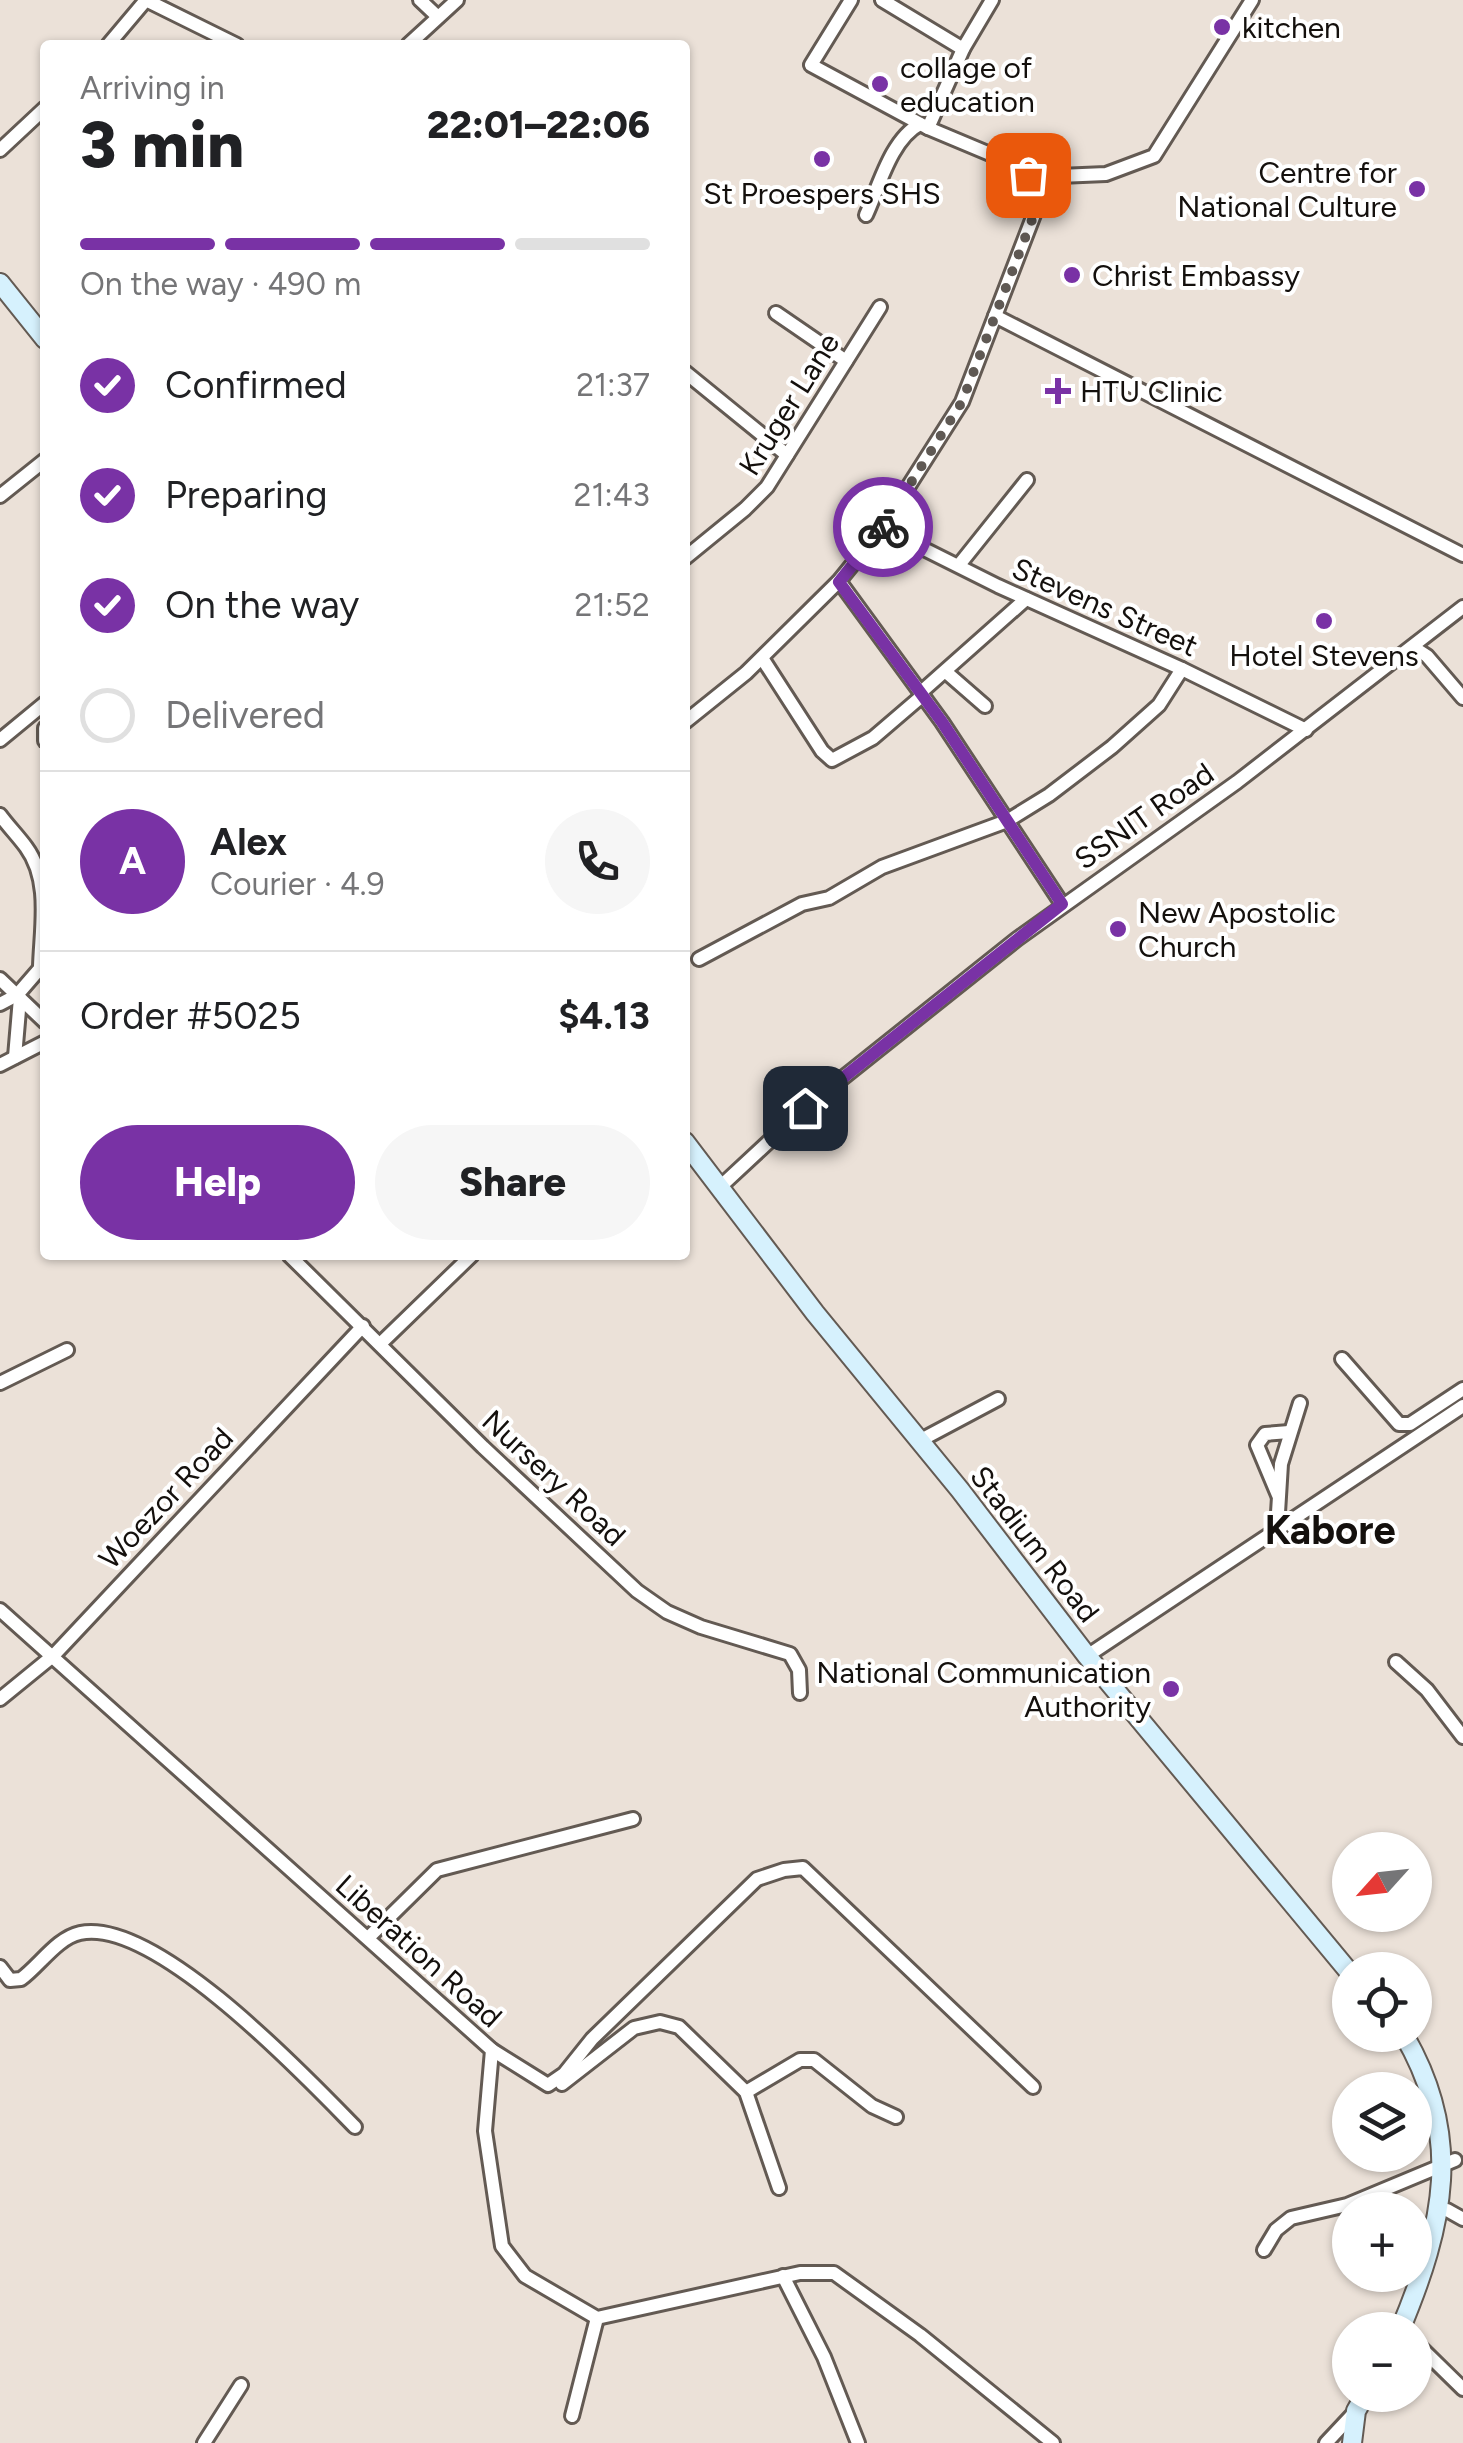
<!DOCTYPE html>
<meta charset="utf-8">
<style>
body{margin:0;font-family:Figtree,sans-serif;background:#f6f6f6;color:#202124;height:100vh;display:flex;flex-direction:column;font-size:38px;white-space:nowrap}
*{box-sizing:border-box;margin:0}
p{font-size:32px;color:#757577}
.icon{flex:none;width:55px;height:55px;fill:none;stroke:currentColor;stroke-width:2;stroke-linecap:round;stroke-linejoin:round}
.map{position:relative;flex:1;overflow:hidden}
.details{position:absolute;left:40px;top:40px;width:650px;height:1220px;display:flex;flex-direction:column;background:#fff;border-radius:10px;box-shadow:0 2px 8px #0004}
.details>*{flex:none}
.needle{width:65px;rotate:243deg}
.controls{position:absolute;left:1332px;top:1832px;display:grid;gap:20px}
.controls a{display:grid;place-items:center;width:100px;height:100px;border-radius:50%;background:#fff;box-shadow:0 2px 8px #0004;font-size:50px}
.pin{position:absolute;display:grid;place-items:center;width:85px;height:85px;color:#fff;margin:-42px;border-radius:20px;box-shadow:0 5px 15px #0006}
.courier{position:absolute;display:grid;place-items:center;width:100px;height:100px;margin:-50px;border:8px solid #7932a5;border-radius:50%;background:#fff;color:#222;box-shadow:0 2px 12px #0007}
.head em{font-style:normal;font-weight:800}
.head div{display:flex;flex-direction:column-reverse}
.head{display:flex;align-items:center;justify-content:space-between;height:170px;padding:0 40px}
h1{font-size:65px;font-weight:800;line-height:75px}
.bar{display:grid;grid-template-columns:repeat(4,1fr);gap:15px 10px;align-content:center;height:120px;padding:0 40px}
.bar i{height:12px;border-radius:8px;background:#e0e0e0}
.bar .current{background:#7932a5}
.bar p{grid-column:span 4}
.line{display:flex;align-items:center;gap:25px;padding:0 40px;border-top:2px solid #e0e0e0}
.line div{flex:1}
.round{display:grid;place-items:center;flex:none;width:105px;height:105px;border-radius:52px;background:#f6f6f6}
ol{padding:0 40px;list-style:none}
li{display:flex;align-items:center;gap:30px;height:110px}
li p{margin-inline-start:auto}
li .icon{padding:10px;border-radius:50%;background:#7932a5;color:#fff;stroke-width:4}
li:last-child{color:#757577}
li i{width:55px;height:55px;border:5px solid #e0e0e0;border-radius:50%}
.action{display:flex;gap:20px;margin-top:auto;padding:20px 40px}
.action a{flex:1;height:115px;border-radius:60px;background:#7932a5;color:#fff;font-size:40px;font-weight:800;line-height:115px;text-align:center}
.action a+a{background:#f6f6f6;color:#202124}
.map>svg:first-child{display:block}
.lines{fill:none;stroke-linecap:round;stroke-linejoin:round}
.minor-casing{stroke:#635a53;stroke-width:18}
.secondary-casing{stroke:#635a53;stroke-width:22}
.minor{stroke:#fff;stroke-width:12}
.secondary{stroke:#d6f1fd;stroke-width:18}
.done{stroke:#5f5954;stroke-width:10;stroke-dasharray:0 18}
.route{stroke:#7932a5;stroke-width:12}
.poi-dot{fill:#7932a5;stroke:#fff;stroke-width:4}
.labels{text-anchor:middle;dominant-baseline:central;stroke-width:8;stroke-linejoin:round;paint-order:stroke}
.poi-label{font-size:30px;fill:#14100d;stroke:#fff;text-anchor:start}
.street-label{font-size:30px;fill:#14100d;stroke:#fff}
.district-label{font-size:40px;font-weight:bold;fill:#14100d;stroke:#fff}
</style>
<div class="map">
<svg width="1463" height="2443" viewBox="0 0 1463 2443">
<rect width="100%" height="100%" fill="#ebe1d8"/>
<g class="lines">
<defs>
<g id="minor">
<polyline points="146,0 237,45"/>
<polyline points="420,0 438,17"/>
<polyline points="851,0 811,65 928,128"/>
<polyline points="882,0 963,49"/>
<polyline points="108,45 146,0"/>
<polyline points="408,45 457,0"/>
<polyline points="0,150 45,108"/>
<polyline points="1045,186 1059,176 1106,174 1154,156 1252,0"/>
<path d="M 866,215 C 879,187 891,139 920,124"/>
<polyline points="776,313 846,361"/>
<polyline points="995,316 1463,555"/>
<polyline points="685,372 787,455"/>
<polyline points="0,496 45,460"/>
<polyline points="882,528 998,586 1182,669 1306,730"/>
<polyline points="685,558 745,509 767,487 880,307"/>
<polyline points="959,565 1027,480"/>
<polyline points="839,581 942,722 1062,904"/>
<polyline points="1413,647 1427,656 1463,698"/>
<polyline points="762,658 822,751 832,760 873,738 922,696"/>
<polyline points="946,672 985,706"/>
<polyline points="920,693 1026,599"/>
<polyline points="685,722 746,673 839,581 882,528 962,402 1045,186 990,154 928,128 963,49 992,0"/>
<polyline points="45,728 45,741"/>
<polyline points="0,740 45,703"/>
<path d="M 0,815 C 8,826 18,836 26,847 C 51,881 41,928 40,967"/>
<polyline points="699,959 802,904 829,898 882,867 1007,821 1049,795 1112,747 1159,705 1182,669"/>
<polyline points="0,979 45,1022"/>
<polyline points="0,1004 17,995 43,965"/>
<polyline points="15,1057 20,998"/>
<polyline points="0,1065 45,1042"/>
<polyline points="720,1187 805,1108 1017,939 1237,782 1463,607"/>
<polyline points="289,1255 483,1447 637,1591 667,1612 701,1627 790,1654 799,1670 800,1693"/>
<polyline points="380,1344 472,1255"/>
<polyline points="1342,1359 1399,1424 1410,1424 1463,1389"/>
<polyline points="0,1383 67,1350"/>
<polyline points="919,1441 998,1399"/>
<polyline points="1278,1495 1257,1445 1265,1434 1289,1432"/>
<polyline points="1277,1529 1281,1464 1300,1403"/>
<polyline points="0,1610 492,2050 485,2131 502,2246 525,2276 597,2318 800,2273 834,2273 920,2335 1053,2443"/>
<polyline points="1087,1656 1463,1406"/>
<polyline points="1396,1662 1427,1690 1463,1737"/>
<polyline points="0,1699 54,1655 363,1326"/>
<polyline points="368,1938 437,1870 633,1819"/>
<path d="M 0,1967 L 10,1980 L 21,1979 C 40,1965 57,1938 80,1933 C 155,1917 305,2076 355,2127"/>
<polyline points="492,2050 548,2085 564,2074 592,2039 757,1879 784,1870 803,1868 1033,2087"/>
<polyline points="562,2084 634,2028 660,2022 679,2027 746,2092 779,2188"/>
<polyline points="746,2092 800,2060 814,2060 872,2106 896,2117"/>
<polyline points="1447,2210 1463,2219"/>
<polyline points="1264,2250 1276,2230 1291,2218 1347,2205 1455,2160"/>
<polyline points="783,2276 824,2357 858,2443"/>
<polyline points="1415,2342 1463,2389"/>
<polyline points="572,2416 597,2318"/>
<polyline points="204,2443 241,2385"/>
<polyline points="1326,2443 1355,2412"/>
</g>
<g id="secondary">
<polyline points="0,283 45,339"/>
<polyline points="685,1142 815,1313 960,1490 1087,1656 1350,1973"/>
<path d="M 1400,2330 C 1445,2223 1463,2136 1404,2035"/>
<polyline points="1352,2443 1356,2411 1365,2395"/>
</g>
</defs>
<!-- minor casing -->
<use href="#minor" class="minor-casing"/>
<!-- secondary casing -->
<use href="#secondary" class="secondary-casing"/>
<!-- minor -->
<use href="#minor" class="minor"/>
<!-- secondary -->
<use href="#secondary" class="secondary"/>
</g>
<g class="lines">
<!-- done -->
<polyline class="done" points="883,527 962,402 1045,186 1028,175"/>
<!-- route -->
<polyline class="route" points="805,1108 1062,904 942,722 839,582 883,527"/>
</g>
<!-- markers -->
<g class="poi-dot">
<circle cx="1222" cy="27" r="10"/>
<circle cx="880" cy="84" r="10"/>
<circle cx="822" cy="159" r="10"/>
<circle cx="1417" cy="189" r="10"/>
<circle cx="1072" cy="275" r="10"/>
<path d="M1053 376h10v10h10v10h-10v10h-10v-10h-10v-10h10z"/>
<circle cx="1324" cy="621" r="10"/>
<circle cx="1118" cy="929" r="10"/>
<circle cx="1171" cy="1689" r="10"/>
</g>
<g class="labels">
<!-- poi labels -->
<g class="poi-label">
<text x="1242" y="27">kitchen</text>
<text x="900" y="67">collage of<tspan x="900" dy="34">education</tspan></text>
<text x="1397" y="172" text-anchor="end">Centre for<tspan x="1397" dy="34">National Culture</tspan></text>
<text x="822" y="193" text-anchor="middle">St Proespers SHS</text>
<text x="1092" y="275">Christ Embassy</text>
<text x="1080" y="391">HTU Clinic</text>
<text x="1324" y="655" text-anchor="middle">Hotel Stevens</text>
<text x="1138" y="912">New Apostolic<tspan x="1138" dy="34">Church</tspan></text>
<text x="1151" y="1672" text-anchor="end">National Communication<tspan x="1151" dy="34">Authority</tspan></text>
</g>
<!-- street labels -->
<g class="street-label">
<text transform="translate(789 404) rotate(-58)">Kruger Lane</text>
<text transform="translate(1105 607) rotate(24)">Stevens Street</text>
<text transform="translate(1144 816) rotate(-35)">SSNIT Road</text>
<text transform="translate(554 1478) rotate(43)">Nursery Road</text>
<text transform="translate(166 1498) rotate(-47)">Woezor Road</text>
<text transform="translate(1035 1544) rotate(52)">Stadium Road</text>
<text transform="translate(419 1951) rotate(42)">Liberation Road</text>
</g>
<!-- district labels -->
<g class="district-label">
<text x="1330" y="1530">Kabore</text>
</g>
</g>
</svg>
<div class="controls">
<a><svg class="needle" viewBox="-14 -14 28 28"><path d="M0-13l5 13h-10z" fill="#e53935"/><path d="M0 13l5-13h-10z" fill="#757577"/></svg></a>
<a><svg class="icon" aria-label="locate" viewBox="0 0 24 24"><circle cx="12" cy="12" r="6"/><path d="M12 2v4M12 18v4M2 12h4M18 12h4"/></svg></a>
<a><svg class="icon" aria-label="layers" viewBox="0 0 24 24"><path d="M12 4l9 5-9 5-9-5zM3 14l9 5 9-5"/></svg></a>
<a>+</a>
<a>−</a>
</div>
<div class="pin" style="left:1028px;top:175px;background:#ea580c"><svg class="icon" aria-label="bag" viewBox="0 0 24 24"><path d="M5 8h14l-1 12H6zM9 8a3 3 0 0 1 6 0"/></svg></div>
<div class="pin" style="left:805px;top:1108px;background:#1f2937"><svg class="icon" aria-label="home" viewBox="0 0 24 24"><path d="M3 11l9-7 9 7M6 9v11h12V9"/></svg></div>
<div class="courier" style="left:883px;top:527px"><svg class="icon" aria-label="bike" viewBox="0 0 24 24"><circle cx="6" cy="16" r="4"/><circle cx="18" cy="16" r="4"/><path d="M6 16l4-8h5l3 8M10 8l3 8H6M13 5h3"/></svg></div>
<section class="details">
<div class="head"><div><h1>3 min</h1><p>Arriving in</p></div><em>22:01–22:06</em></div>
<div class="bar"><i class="current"></i><i class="current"></i><i class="current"></i><i></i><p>On the way · 490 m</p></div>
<ol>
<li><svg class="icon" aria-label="check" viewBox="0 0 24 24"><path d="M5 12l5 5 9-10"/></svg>Confirmed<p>21:37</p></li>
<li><svg class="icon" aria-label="check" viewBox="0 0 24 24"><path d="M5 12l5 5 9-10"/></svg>Preparing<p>21:43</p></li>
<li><svg class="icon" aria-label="check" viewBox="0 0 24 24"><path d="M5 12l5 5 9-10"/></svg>On the way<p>21:52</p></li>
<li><i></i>Delivered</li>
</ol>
<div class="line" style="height:180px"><b class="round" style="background:#7932a5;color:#fff">A</b><div><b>Alex</b><p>Courier · 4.9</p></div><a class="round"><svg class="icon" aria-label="phone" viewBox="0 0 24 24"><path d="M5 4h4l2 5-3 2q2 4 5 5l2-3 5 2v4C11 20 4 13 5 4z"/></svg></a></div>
<div class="line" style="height:130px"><div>Order #5025</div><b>$4.13</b></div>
<div class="action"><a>Help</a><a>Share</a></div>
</section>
</div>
